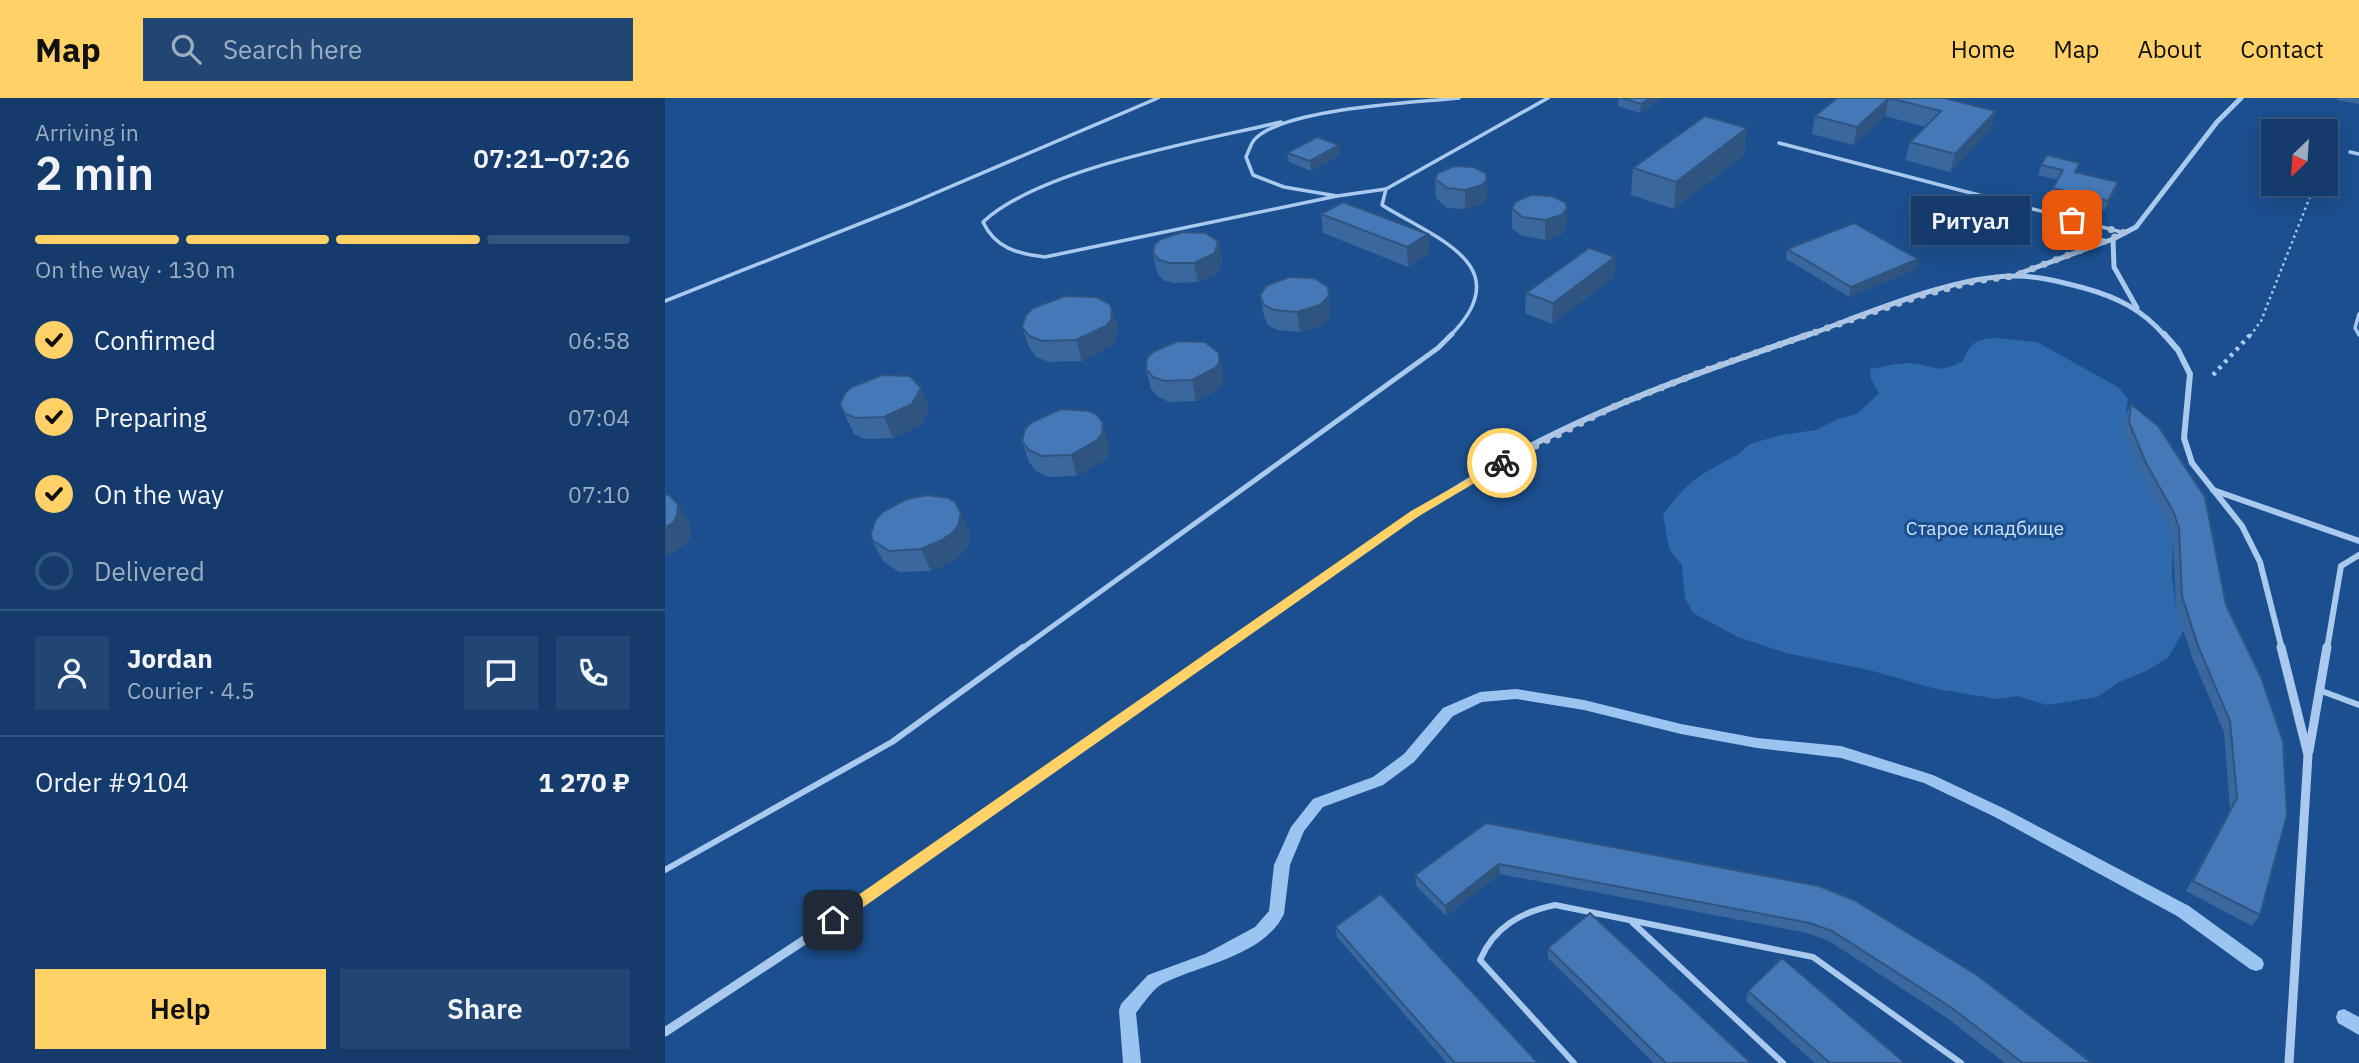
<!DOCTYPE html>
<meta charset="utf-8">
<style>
body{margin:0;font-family:"IBM Plex Sans",sans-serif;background:#214673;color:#f1f3f6;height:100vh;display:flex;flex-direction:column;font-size:26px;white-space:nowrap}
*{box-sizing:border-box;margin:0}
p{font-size:23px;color:#9dadc1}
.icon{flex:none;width:38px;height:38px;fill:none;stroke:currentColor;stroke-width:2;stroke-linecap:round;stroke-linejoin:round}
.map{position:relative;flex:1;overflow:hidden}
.sheet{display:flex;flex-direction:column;background:#143b6b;width:665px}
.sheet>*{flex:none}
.needle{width:46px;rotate:205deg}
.tools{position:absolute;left:1596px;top:21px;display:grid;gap:14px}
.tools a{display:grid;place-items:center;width:77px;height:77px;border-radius:0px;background:#143b6b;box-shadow:0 7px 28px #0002,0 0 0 2px #33557e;font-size:35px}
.pin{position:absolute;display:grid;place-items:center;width:60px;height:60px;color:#fff;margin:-30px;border-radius:14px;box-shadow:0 4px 10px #0006}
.courier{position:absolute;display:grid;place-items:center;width:70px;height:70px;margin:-35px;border:5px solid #ffd166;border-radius:50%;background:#fff;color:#222;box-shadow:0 2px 9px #0007}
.bubble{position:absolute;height:49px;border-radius:0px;background:#143b6b;box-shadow:0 7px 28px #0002,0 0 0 2px #33557e;font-size:23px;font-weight:600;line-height:49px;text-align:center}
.head em{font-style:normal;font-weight:600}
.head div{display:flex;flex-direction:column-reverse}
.head{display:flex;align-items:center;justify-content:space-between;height:119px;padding:0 35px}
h1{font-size:46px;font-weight:600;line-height:52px}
.bar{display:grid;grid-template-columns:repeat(4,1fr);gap:10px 7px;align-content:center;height:84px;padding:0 35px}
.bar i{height:9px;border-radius:5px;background:#33557e}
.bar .on{background:#ffd166}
.bar p{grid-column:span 4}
.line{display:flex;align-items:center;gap:18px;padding:0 35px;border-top:2px solid #33557e}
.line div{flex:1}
.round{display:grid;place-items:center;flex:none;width:74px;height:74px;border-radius:0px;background:#214673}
ol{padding:0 35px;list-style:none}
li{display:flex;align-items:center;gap:21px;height:77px}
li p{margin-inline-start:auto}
li .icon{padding:7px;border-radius:50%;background:#ffd166;color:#111;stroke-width:4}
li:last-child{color:#9dadc1}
li i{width:38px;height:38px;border:4px solid #33557e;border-radius:50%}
.primary-button{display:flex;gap:14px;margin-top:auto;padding:14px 35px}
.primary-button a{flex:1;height:80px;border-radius:0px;background:#ffd166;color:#111;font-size:28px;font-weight:600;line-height:80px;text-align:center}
.primary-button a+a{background:#214673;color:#f1f3f6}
header{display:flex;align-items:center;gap:42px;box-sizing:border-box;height:98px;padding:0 35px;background:#ffd166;color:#111}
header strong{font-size:33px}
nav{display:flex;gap:38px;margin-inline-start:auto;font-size:24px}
.search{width:490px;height:63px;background:#214673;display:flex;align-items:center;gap:18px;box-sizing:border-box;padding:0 24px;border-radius:0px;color:#9dadc1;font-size:26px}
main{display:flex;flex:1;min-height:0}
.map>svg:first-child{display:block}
.green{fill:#2e69ad}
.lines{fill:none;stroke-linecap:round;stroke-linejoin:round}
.stream{fill:#9cc4f0;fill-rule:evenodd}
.path-far1{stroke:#a9c9ee;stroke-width:2.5;stroke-dasharray:2.5 3.5;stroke-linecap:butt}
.path{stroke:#a9c9ee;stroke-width:4.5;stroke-dasharray:3.5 5;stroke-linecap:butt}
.service-far2{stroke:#a9c9ee;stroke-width:3.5}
.service-far1{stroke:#a9c9ee;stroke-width:5}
.service{stroke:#a9c9ee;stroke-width:6}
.minor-far2{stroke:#a9c9ee;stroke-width:5}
.minor-far1{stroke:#a9c9ee;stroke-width:6}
.minor{stroke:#a9c9ee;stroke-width:9}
.wall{fill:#3a679d}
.shaded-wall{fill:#305480}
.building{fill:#4478b7;stroke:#305480;stroke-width:2}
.route{fill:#ffd166}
.done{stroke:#afc1d8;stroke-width:7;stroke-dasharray:0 12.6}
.labels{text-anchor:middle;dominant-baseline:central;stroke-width:6;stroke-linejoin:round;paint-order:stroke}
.park-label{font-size:19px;fill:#cfe3fa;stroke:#1b4f8f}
</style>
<header>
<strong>Map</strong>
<div class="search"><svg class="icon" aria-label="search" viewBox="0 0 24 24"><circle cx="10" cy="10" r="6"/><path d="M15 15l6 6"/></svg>Search here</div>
<nav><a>Home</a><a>Map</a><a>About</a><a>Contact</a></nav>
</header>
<main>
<section class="sheet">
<div class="head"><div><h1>2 min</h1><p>Arriving in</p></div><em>07:21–07:26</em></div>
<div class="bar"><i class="on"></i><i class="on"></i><i class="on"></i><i></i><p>On the way · 130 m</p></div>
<ol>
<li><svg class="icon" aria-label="check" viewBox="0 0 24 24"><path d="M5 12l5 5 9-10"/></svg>Confirmed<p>06:58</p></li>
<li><svg class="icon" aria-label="check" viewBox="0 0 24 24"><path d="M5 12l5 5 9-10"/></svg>Preparing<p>07:04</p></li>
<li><svg class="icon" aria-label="check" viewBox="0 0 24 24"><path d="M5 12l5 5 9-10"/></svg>On the way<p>07:10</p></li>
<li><i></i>Delivered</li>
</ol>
<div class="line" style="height:126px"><a class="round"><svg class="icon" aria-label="person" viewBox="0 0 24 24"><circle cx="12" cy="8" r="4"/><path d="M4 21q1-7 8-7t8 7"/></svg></a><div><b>Jordan</b><p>Courier · 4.5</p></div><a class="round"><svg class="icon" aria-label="chat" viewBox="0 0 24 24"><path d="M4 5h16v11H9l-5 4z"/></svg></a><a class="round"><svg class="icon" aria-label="phone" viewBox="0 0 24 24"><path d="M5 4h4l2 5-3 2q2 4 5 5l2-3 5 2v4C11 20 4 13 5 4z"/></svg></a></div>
<div class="line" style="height:91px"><div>Order #9104</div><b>1 270 ₽</b></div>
<div class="primary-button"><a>Help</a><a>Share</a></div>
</section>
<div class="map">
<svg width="1694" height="965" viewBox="0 0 1694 965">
<rect width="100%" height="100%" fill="#1b4f8f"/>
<!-- green -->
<path class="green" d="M 1330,240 L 1372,244 L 1453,289 L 1463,301 L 1459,334 L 1476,376 L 1503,424 L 1508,441 L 1507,479 L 1511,509 L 1519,532 L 1503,560 L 1481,573 L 1454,584 L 1432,599 L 1382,607 L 1352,598 L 1332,601 L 1271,591 L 1204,572 L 1121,555 L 1073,539 L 1028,515 L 1020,500 L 1017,467 L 1004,451 L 998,416 L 1018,392 L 1034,378 L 1075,355 L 1085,346 L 1116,337 L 1151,332 L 1173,321 L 1192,316 L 1214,295 L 1206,281 L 1205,271 C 1218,269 1231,265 1244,265 C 1269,266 1271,278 1298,263 C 1304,246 1311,241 1330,240 Z"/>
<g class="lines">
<!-- stream -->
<g class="stream">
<path d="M 851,591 L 919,602 L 1016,626 L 1092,640 L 1176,648 L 1268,677 L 1340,711 L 1524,808 L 1597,861 L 1599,866 L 1597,871 L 1591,873 L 1585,871 L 1512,818 L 1330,719 L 1259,685 L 1176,660 L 1092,650 L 1016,636 L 919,612 L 851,601 L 817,604 L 788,618 L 749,664 L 718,687 L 658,709 L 639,733 L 625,767 L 619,816 C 599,858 534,867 497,886 C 487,892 478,906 471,915 L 476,965 L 458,965 L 454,912 L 456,906 L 483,877 L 540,856 L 590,829 L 604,813 L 609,767 L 626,729 L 648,701 L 708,679 L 739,656 L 778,610 L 815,594 Z"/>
<polygon points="1679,911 1694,919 1694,937 1673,925 1671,919 1673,913"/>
</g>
<!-- path-far1 -->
<polyline class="path-far1" points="1585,238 1596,223 1650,86"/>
<!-- path -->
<polyline class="path" points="1548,277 1586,236"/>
<!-- service-far2 -->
<g class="service-far2">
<path d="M 794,0 C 747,5 623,10 591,40 C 586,44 584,53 581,59 L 588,77 L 619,89 L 672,98 L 721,91 L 883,0"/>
<path d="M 616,24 C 536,43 376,70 318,124 C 330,150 353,156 380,159 L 672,98"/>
<polyline points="1114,45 1460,135"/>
<polyline points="1685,54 1694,56"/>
<path d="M 721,91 L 717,107 C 769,140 856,167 785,238"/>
<polyline points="0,203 247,105 493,0"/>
<polyline points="1694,216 1690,230 1694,237"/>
</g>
<!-- service-far1 -->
<polyline class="service-far1" points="356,551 773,250 787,236"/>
<!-- service -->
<g class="service">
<polyline points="1654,592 1694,607"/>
<polyline points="0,772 227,644 358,549"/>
<polyline points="967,824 1118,965"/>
<path d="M 909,965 L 815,862 C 829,829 856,814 890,807 L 1148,859 L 1296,965"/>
</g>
<!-- minor-far2 -->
<g class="minor-far2">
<polyline points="1448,141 1449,169 1472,210"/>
<polyline points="1353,176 1448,141 1471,129 1552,24 1576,0"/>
<path d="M 1140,238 C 1199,217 1290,177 1351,178 C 1374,178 1396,184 1419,190 C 1452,199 1478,212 1500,238"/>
</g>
<!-- minor-far1 -->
<g class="minor-far1">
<polyline points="1499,236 1513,252 1525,276 1519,340 1527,365 1577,428 1595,464 1617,551"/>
<polyline points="1548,392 1694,443"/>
<path d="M 556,551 C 654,483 750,411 854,354 C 947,304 1046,270 1145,236"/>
<polyline points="1662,551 1676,468 1694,457"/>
</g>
<!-- minor -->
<g class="minor">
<polyline points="1616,549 1643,657 1624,965"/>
<polyline points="1644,653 1662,549"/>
<polyline points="0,934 147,837 559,549"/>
</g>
</g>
<!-- wall -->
<g class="wall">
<polygon points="954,0 999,0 975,15 953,8"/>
<polygon points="1172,0 1279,0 1331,13 1326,31 1285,74 1240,62 1245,44 1260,29 1220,18 1188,47 1147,36 1150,18"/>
<polygon points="1673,0 1694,0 1694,6 1672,2"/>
<polygon points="1082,30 1079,57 1009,111 966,97 968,70"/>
<polygon points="622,55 675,57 646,73 624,64"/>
<polygon points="1376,67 1412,75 1453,84 1450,94 1440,112 1385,100 1388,90 1393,82 1373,77"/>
<polygon points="770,81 822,81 822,100 817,106 800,111 782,110 771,100"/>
<polygon points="847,110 902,110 901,130 896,137 880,142 857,138 847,130"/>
<polygon points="656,116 763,136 764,155 743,169 658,135"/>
<polygon points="553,143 557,163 553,175 533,184 509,185 498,182 492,175 488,155"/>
<polygon points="1122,151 1253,161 1251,171 1184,199 1121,161"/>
<polygon points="950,159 949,179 887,226 860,215 861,195"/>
<polygon points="595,198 666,218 658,227 635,234 612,232 603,227 599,218"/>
<polygon points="447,211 453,231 451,242 446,248 417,263 384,264 371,259 364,249 357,229"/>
<polygon points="554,255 558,276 558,286 554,291 531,303 504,304 493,299 486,291 481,271"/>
<polygon points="256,290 264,311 256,327 228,340 200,341 189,336 175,306"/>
<polygon points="1466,306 1540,399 1595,817 1587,828 1521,793 1565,711 1559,634 1527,559 1511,509 1508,441 1503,424 1476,376 1459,334 1461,317"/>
<polygon points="357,343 444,346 443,358 438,363 412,378 383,379 371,373 364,364"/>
<polygon points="296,415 305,436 302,449 296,456 286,464 266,473 234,474 218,463 207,442"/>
<polygon points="821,725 1154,788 1427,965 1340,965 1282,920 1164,843 1142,835 835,776 781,818 751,788 750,777"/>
<polygon points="670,829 873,965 782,965 672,839"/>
<polygon points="883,850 1086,965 989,965 883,860"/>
<polygon points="1083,893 1240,965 1150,965 1081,903"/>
</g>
<!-- shaded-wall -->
<g class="shaded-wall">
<polygon points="985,0 999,0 975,15 976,6"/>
<polygon points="1224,0 1220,18 1188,47 1192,29"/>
<polygon points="1331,13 1326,31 1285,74 1290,56"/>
<polygon points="1082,30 1079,57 1009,111 1011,84"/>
<polygon points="674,47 675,57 646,73 645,63"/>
<polygon points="822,81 822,100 817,106 800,111 800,92"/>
<polygon points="1453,84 1450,94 1440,112 1443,103"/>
<polygon points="902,110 901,130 896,137 880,142 880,122"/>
<polygon points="763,136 764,155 743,169 742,149"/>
<polygon points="553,143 557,163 553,175 533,184 529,165"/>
<polygon points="950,159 949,179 887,226 888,205"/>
<polygon points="1253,161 1251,171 1184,199 1186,189"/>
<polygon points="663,189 666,218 658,227 635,234 632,214"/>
<polygon points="447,211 453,231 451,242 446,248 417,263 411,242"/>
<polygon points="554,255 558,276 558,286 554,291 531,303 527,282"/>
<polygon points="256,290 264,311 256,327 228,340 219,319"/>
<polygon points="438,325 444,346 443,358 438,363 412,378 406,357"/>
<polygon points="13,406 26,427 26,439 21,446 0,460 0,430"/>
<polygon points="296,415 305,436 302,449 296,456 286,464 266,473 256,451"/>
<polygon points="834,766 835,776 781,818 780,808"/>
</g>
<!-- building -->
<g class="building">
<polygon points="957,0 985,0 976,6"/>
<polygon points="1172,0 1279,0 1331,13 1290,56 1245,44 1276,13 1224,0 1192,29 1150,18"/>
<polygon points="1040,18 1082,30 1011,84 968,70"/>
<polygon points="652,39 674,47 645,63 622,55"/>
<polygon points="1382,57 1415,65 1410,74 1453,84 1443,103 1388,90 1398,72 1376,67"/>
<polygon points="789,68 808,69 821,75 822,81 817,87 800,92 782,90 770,81 773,75"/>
<polygon points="866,97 886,98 900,104 902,110 897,117 880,122 857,119 847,110 850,104"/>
<polygon points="678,104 763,136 742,149 656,116"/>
<polygon points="1189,125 1253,161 1186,189 1122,151"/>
<polygon points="517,134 540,135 553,143 550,155 529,165 505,165 494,162 488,155 489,147 494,142"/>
<polygon points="924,150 950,159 888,205 861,195"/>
<polygon points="624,179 649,180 663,189 664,198 655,207 632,214 609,212 599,207 595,198 601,188"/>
<polygon points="400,198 431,199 445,206 447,211 446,222 441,228 411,242 378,243 364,238 357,229 361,217 368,210"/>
<polygon points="513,243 540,244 554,255 554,265 550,270 527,282 499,283 488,279 481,271 482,260 488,254"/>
<polygon points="217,277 245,278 256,290 247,306 219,319 190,320 179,315 175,306 180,295 187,289"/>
<polygon points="1466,306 1493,328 1540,399 1561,507 1596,579 1618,643 1622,717 1595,817 1528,783 1572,700 1565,623 1533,548 1517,498 1514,430 1508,413 1481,365 1464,324"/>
<polygon points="396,311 424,313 431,316 438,325 437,336 432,342 406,357 376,358 364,352 357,343 360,331 367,324"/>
<polygon points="0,396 4,397 13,406 12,418 8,425 0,430"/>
<polygon points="263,397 283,400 290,404 296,415 293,428 287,435 277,442 256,451 224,453 207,442 206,435 211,421 219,413 242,401"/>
<polygon points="821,725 1154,788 1189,802 1312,877 1427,965 1358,965 1287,910 1167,833 1145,825 834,766 780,808 750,777"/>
<polygon points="716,796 873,965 790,965 670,829"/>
<polygon points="925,815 1086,965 1001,965 883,850"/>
<polygon points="1117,860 1240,965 1165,965 1083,893"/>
</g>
<!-- route -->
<polygon class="route" points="837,362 842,365 840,367 754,418 173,827 163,827 160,822 163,818 746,413"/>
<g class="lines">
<!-- done -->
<polyline class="done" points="837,365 950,308 1041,272 1255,198 1310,183 1349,178 1460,135 1407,122"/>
</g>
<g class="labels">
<!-- park labels -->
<g class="park-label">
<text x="1320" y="430">Старое кладбище</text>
</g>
</g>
</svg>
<div class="tools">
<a><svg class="needle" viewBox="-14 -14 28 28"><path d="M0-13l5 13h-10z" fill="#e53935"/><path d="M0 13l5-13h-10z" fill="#9dadc1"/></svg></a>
</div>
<div class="pin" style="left:1407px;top:122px;background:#ea580c"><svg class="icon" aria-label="bag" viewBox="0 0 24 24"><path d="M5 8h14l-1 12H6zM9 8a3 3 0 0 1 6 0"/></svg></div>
<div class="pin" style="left:168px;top:822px;background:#1f2937"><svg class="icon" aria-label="home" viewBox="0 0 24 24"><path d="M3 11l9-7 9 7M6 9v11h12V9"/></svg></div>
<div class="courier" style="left:837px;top:365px"><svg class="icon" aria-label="bike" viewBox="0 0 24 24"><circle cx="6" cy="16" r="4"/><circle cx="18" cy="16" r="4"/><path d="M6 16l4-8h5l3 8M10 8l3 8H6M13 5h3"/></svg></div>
<div class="bubble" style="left:1246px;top:98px;width:119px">Ритуал</div>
</div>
</main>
